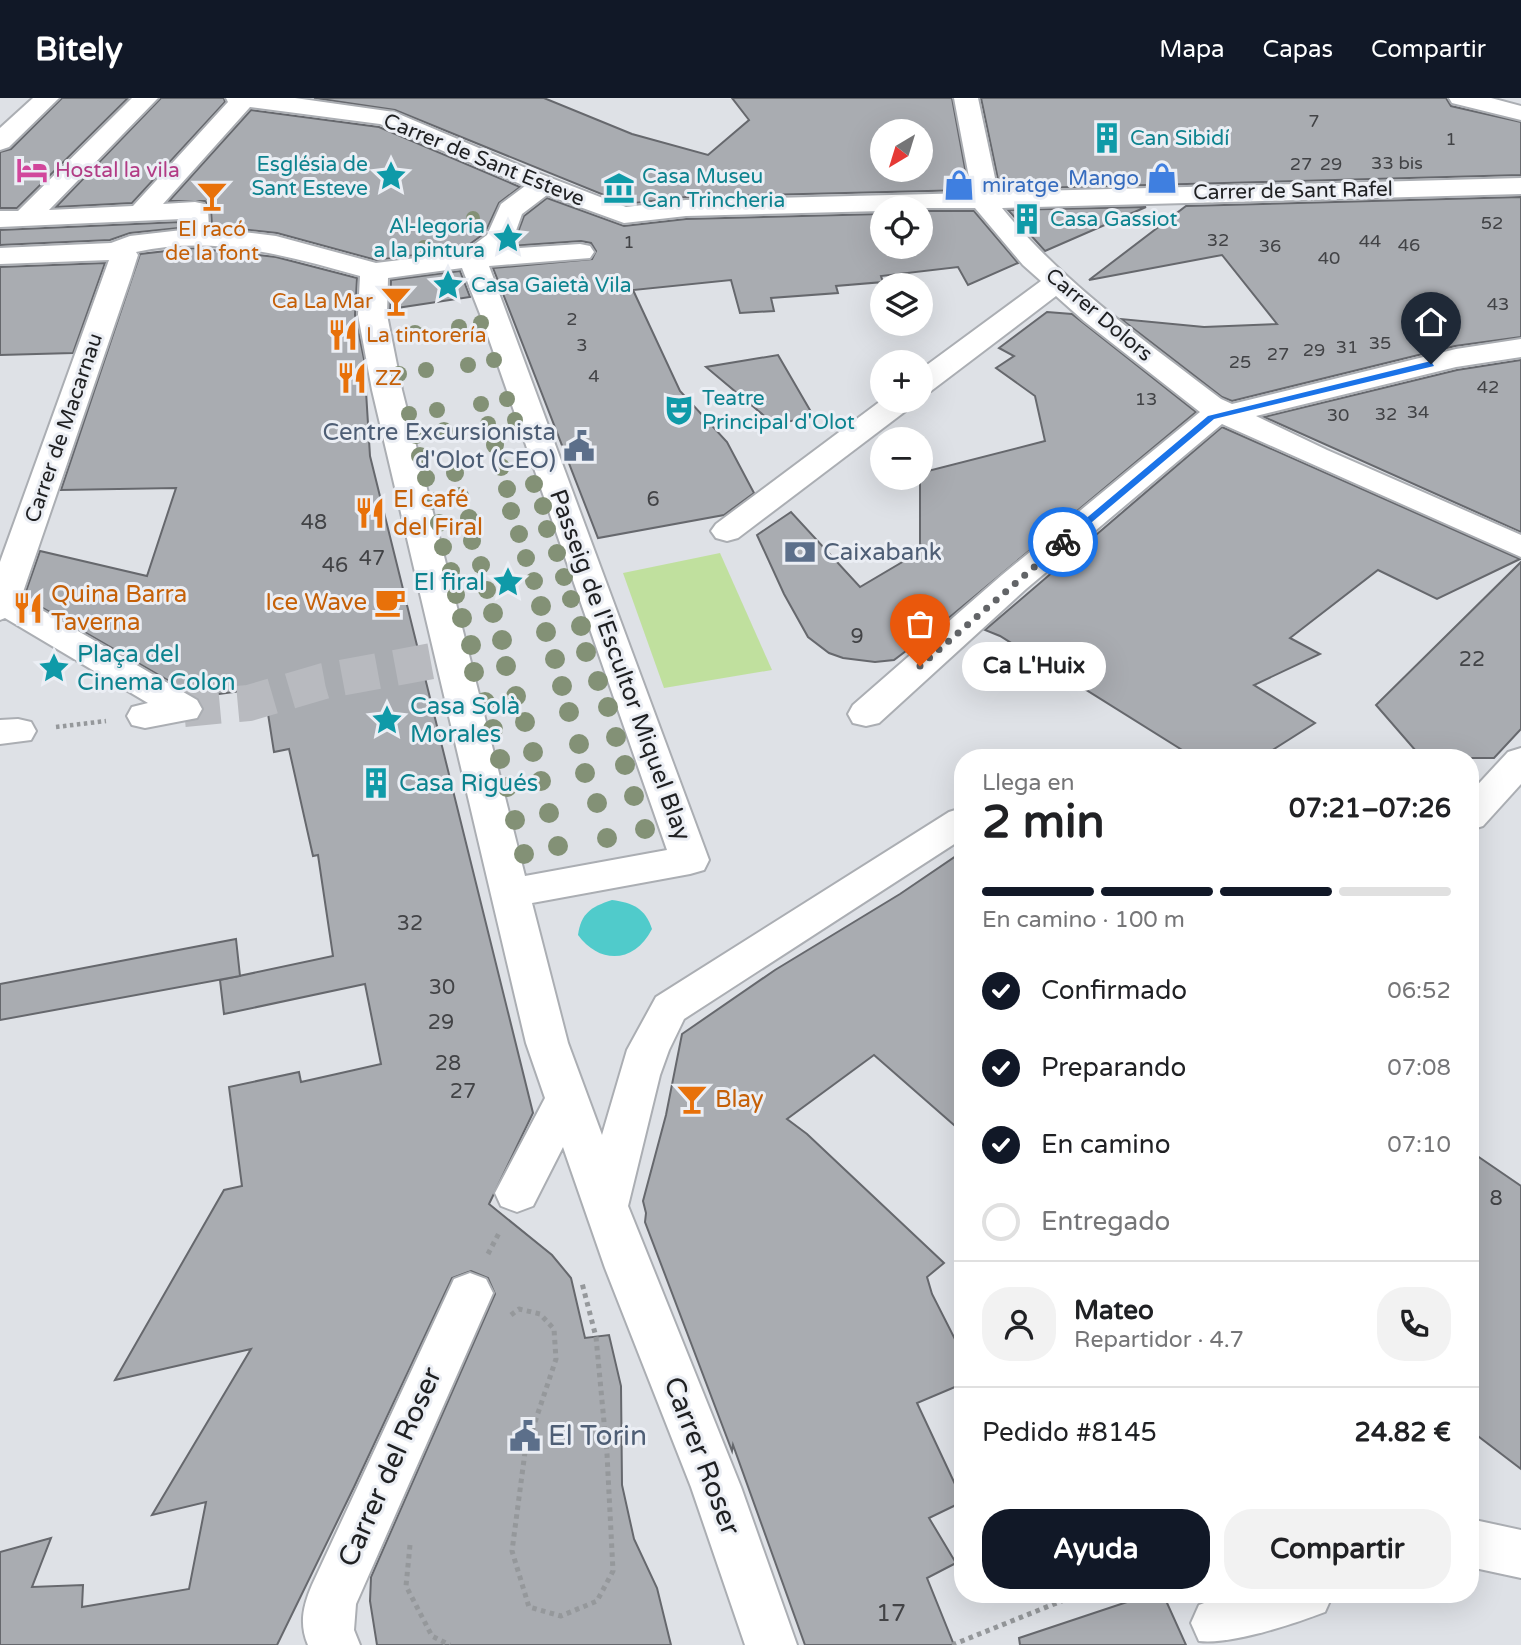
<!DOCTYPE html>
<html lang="es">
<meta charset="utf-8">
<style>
body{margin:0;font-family:"Varela Round",sans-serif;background:#f2f2f2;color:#202124;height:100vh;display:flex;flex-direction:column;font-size:26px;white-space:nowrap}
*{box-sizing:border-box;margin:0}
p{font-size:23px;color:#757577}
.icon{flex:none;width:38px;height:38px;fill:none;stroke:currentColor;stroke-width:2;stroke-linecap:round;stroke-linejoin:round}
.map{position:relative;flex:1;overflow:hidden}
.details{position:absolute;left:954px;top:651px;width:525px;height:854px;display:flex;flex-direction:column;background:#fff;border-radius:28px;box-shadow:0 7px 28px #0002}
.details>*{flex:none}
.needle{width:46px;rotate:218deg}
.buttons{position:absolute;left:870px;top:21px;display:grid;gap:14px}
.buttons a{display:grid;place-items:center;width:63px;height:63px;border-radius:50%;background:#fff;box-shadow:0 7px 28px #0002;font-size:35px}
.pin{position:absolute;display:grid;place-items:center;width:60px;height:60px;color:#fff;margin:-72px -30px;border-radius:50% 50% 50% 0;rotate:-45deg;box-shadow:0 0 7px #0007}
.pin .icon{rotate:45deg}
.courier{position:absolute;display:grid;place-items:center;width:70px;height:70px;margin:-35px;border:5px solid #1a73e8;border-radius:50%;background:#fff;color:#222;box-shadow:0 2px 9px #0007}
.bubble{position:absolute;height:49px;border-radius:24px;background:#fff;box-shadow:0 7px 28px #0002;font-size:23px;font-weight:700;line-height:49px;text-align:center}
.overview em{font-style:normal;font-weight:700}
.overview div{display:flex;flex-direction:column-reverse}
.overview{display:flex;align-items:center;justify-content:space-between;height:119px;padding:0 28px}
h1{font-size:46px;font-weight:700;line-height:52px}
.bar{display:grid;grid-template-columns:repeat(4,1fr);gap:10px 7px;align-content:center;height:84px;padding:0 28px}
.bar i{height:9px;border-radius:5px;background:#e0e0e0}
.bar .current{background:#111827}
.bar p{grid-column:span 4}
.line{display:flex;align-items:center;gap:18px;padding:0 28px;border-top:2px solid #e0e0e0}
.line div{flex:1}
.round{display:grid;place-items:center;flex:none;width:74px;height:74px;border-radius:28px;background:#f2f2f2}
ol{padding:0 28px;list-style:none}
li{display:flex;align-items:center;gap:21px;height:77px}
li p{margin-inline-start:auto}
li .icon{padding:7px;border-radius:50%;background:#111827;color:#fff;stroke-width:4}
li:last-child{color:#757577}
li i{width:38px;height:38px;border:4px solid #e0e0e0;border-radius:50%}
.cta{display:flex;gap:14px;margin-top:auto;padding:14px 28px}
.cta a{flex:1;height:80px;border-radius:28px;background:#111827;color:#fff;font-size:28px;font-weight:700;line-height:80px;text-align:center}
.cta a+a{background:#f2f2f2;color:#202124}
header{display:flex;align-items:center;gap:42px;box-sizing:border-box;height:98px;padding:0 35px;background:#111827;color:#fff}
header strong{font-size:33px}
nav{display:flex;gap:38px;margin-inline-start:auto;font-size:24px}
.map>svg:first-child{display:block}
.green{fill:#c0e09e}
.water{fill:#50cbcb}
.building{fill:#a9acb1;stroke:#66686d;stroke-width:2;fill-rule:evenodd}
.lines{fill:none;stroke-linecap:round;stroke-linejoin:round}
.street-tunnel{stroke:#b8babf;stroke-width:36;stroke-dasharray:36 18;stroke-linecap:butt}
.street-casing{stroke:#abaeb3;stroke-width:4}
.secondary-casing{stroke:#abaeb3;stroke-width:4}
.path-far1{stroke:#95989b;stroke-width:4.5;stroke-dasharray:3.5 3.5;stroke-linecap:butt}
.path{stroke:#95989b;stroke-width:5;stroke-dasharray:4.5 4.5;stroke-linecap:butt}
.street{fill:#fff;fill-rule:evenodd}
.secondary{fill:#fff;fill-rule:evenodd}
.tree{fill:#839176}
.route{fill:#1a73e8}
.done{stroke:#626467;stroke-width:7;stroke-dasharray:0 12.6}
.labels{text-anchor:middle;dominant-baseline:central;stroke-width:6;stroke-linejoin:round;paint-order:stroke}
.far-number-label{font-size:18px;fill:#424346}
.far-culture-label{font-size:21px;fill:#0d838f;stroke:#ebeef4;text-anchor:start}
.far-street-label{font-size:21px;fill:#1f2022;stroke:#ebeef4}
.far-hotel-label{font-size:21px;fill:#b23c85;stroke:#ebeef4;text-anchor:start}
.far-shop-label{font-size:21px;fill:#366cbe;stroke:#ebeef4;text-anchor:end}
.far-food-label{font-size:21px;fill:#c56008;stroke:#ebeef4;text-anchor:start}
.number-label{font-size:21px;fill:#424346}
.service-label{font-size:24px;fill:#4e5e75;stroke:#ebeef4;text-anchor:end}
.food-label{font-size:24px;fill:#c56008;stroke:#ebeef4;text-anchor:start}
.culture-label{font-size:24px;fill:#0d838f;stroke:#ebeef4;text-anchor:start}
.street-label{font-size:24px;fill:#1f2022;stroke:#ebeef4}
.near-number-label{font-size:24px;fill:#424346}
.near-service-label{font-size:28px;fill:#4e5e75;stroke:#ebeef4;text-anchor:start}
.near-street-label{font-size:28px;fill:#1f2022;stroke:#ebeef4}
</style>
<header>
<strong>Bitely</strong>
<nav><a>Mapa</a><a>Capas</a><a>Compartir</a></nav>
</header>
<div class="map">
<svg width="1521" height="1547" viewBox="0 0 1521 1547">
<rect width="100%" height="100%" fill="#dee1e6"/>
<!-- green -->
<polygon class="green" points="720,455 772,572 664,590 623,475"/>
<!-- water -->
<path class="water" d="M 612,802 C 633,805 645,810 652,831 C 635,865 600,867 578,837 C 581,815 591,809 612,802 Z"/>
<!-- building -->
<g class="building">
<polygon points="62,0 128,0 17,110 0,110 0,54 11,51"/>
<polygon points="161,0 224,0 225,4 132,105 56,109"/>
<path d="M 314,0 L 544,0 L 632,36 L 708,57 L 749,22 L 732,0 L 952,0 L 969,92 L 686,99 L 626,106 L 395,12 ZM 882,33 L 920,33 L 920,72 L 882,72 Z"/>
<polygon points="981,0 1446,0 1451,8 1521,24 1521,77 1000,91"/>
<polygon points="251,12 379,29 520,89 499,105 485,135 463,151 376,162 277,135 212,128 211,112 205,103 169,103"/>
<polygon points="1521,99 1521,239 1455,248 1232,303 1222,299 1121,221 1204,229 1277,226 1222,157 1089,182 1186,108"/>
<polygon points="547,100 624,128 686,121 882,116 882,149 920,149 920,113 974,113 1018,165 968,187 958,169 881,178 883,184 836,188 838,195 771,200 774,213 740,215 731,182 633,192 680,293 727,344 754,395 724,417 598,440 493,170 592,161 596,153 591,145 581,143 510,148 515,142 524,118"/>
<polygon points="1146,109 1045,153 1008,112"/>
<polygon points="179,124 179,130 130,135 110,142 0,147 0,132"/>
<polygon points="193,150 276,159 357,180 355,217 364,261 370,358 533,1015 489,1106 552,1157 571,1180 585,1240 609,1237 621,1288 622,1387 634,1441 657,1490 671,1547 377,1547 370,1503 371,1479 495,1196 488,1180 471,1173 452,1180 354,1389 277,1547 0,1547 0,1454 51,1440 32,1489 83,1487 82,1509 189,1491 206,1404 152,1417 251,1251 115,1282 224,1092 242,1088 229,989 299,974 301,984 381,966 365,886 224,916 220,882 333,858 318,757 313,758 289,651 274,654 264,590 197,599 24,499 40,453 147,478 176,390 61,392 140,156"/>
<polygon points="105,165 73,255 0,257 0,169"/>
<polygon points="460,173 470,199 390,211 391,182"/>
<polygon points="1047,214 1072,216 1196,314 939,528 894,562 875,564 843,560 829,555 808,539 784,496 757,437 791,414 860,489 926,450 920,446 920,375 1045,343 1035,298 996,270 1014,258 999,250"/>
<polygon points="778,257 814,319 774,326 706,269"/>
<polygon points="1521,262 1521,434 1264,319 1457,272"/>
<polygon points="1222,329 1520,461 1437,501 1378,472 1290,540 1320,556 1254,587 1315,625 1260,660 1195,660 1000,538 985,532"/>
<polygon points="1521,464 1521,631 1494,660 1422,660 1376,607"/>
<polygon points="962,754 962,1034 874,957 787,1021 807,1036 944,1165 927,1179 932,1196 962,1255 962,1286 917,1305 962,1401 962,1404 929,1420 956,1465 927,1480 954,1547 805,1547 733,1347 732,1353 645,1124 646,1115 643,1103 666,1017 682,936 775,872 900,796"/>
<polygon points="236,841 240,878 0,922 0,886"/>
<polygon points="1470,1053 1521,1088 1521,1371 1470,1332"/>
<polygon points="1151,1496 1163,1496 1186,1547 1020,1547 1019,1540"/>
</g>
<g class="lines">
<!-- street-tunnel -->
<polyline class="street-tunnel" points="184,611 249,605 324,583 454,559"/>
<defs>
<g id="street">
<polygon points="33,0 59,0 9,49 0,52 0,30"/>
<path d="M 132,0 L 158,0 L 49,112 L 133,108 L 228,4 L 226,0 L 295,0 L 394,14 L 533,73 L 626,109 L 686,102 L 972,95 L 954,0 L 978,0 L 998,94 L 1521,80 L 1521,96 L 1002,110 C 1063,185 1144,242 1221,301 L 1232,306 L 1456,251 L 1521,241 L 1521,259 L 1456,269 L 1256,318 L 1327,352 L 1521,437 L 1521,459 L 1222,326 L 1026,491 L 879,625 L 866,628 L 853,625 L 848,616 L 853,607 L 1002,477 L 1200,314 L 1084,223 L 1056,198 L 931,293 L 920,296 L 920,272 L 1041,183 L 1023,167 L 975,110 L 882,110 L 882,113 L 686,118 L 624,125 L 547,97 L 522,116 L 513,141 L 503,151 L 580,146 L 590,148 L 594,154 L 590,160 L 489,168 L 709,762 L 704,772 L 690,776 L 532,805 L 568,945 L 602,1037 L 627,952 L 656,899 L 949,714 L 962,710 L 962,741 L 684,921 L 669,952 L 660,977 L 628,1108 L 741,1389 L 797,1547 L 745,1547 L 691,1389 L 605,1170 L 563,1049 L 533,1108 L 517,1114 L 501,1108 L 495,1095 L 545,1000 L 526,945 L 372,292 L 358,217 L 360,178 C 285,157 214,137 136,154 L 138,157 L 131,179 L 21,500 L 197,602 L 202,611 L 197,620 L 145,630 L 132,627 L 127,618 L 132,609 L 148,605 L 5,520 L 0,522 L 0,464 L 109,162 L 0,166 L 0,150 L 111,145 L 130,138 L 182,132 L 182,121 L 0,129 L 0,113 L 18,113 ZM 250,9 L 380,26 L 525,88 L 501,106 L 487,137 L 464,154 L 376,165 L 276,138 L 209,130 L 208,112 L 204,106 L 195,104 L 163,106 ZM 462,170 L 482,221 L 667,752 L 525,778 L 402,292 L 387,217 L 388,180 Z"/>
<polygon points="882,302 915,303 911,309 738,440 727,443 716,440 711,433 716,426"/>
<polygon points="18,621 31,624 36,633 31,642 0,646 0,622"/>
<polygon points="1521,650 1521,686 1483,728 1470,732 1470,695 1508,654"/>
<path d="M 470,1175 L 486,1181 L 493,1195 L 356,1506 L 354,1532 L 360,1547 L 308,1547 C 299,1526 303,1508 312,1487 L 454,1181 Z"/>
<polygon points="1470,1421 1521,1432 1521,1480 1470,1469"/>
<path d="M 1227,1496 L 1333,1496 L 1325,1514 C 1294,1526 1230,1547 1199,1543 L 1191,1525 L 1199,1507 Z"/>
</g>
<polygon id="secondary" points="1449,0 1491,0 1521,8 1521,22 1452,5"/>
</defs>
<!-- street casing -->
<use href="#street" class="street-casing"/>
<!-- secondary casing -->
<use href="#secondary" class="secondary-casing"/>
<!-- path-far1 -->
<polyline class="path-far1" points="56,629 106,623"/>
<!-- path -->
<g class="path">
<polyline points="488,1156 500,1133"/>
<polyline points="511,1217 519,1211 540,1216 554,1231 556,1261 525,1354 512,1453 529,1509 561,1518 597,1503 613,1473 607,1356 596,1239 582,1185"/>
<polyline points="410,1447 406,1488 432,1538 450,1547"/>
<polyline points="952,1547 1079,1496"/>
</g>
<!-- street -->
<use href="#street" class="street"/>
<!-- secondary -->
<use href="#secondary" class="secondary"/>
</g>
<!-- trees -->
<g class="tree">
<circle cx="473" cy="120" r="7"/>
<circle cx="424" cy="149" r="7"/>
<circle cx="481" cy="225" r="8"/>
<circle cx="459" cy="229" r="8"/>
<circle cx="415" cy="235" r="8"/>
<circle cx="494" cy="262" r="8"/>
<circle cx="468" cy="267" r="8"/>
<circle cx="426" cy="272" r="8"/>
<circle cx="399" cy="276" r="8"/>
<circle cx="507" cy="301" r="8"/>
<circle cx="481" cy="306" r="8"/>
<circle cx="437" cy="312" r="8"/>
<circle cx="409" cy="316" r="8"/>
<circle cx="515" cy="322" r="8"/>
<circle cx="488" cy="326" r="8"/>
<circle cx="444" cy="333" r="9"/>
<circle cx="416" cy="337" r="9"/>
<circle cx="495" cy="347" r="9"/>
<circle cx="420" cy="358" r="9"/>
<circle cx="527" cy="363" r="9"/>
<circle cx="501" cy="369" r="9"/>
<circle cx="455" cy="375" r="9"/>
<circle cx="426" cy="380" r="9"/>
<circle cx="534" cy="386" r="9"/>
<circle cx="507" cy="391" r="9"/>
<circle cx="460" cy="398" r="9"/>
<circle cx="431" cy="403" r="9"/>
<circle cx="543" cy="408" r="9"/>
<circle cx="511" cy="413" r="9"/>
<circle cx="469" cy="420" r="9"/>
<circle cx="439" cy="425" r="9"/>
<circle cx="547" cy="431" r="9"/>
<circle cx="519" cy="436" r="9"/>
<circle cx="472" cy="443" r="9"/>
<circle cx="443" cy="449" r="9"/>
<circle cx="557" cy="455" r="9"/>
<circle cx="526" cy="460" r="9"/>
<circle cx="481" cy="467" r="9"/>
<circle cx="451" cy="473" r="9"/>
<circle cx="564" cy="479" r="9"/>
<circle cx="534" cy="483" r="9"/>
<circle cx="487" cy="492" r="9"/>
<circle cx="456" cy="497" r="9"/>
<circle cx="571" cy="501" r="9"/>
<circle cx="541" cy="508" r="10"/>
<circle cx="493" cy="515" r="10"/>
<circle cx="462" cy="520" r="10"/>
<circle cx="581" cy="528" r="10"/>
<circle cx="546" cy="534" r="10"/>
<circle cx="502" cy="542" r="10"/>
<circle cx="471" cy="547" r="10"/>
<circle cx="586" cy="554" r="10"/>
<circle cx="555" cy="561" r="10"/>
<circle cx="506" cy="568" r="10"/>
<circle cx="474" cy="574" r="10"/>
<circle cx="598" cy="583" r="10"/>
<circle cx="562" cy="588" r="10"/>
<circle cx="516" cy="598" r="10"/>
<circle cx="485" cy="604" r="10"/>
<circle cx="608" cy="609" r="10"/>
<circle cx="569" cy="614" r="10"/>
<circle cx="525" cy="624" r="10"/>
<circle cx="493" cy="631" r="10"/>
<circle cx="616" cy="639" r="10"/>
<circle cx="579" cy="646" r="10"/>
<circle cx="533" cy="654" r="10"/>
<circle cx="500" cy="661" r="10"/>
<circle cx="625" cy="667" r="10"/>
<circle cx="585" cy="675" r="10"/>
<circle cx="541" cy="683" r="10"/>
<circle cx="507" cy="689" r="10"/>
<circle cx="634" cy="698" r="10"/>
<circle cx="597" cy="705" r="10"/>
<circle cx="549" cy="715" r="10"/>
<circle cx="515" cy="722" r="10"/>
<circle cx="645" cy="731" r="10"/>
<circle cx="607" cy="740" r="10"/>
<circle cx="558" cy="748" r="10"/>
<circle cx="524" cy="756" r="10"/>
</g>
<!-- route -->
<polygon class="route" points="1431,263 1434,268 1214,321 1066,446 1058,444 1208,318"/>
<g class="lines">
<!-- done -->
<polyline class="done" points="920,568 1063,444"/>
</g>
<!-- icons -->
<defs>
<symbol id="building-bare" viewBox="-9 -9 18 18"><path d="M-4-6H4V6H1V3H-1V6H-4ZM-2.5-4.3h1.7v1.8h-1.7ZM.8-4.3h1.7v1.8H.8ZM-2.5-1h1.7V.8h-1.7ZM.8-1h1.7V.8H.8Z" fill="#0f9aa8" stroke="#ebeef4" stroke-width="2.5" paint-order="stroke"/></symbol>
<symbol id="hotel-bare" viewBox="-9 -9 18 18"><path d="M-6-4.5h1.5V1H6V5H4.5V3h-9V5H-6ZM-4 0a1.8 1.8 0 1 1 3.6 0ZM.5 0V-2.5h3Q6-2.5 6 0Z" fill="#d1479c" stroke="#ebeef4" stroke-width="2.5" paint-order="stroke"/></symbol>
<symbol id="sight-bare" viewBox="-9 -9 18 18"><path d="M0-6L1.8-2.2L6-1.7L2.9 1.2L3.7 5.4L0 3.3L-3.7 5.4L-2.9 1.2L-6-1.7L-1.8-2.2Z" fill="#0f9aa8" stroke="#ebeef4" stroke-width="2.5" paint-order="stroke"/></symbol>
<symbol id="shop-bare" viewBox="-9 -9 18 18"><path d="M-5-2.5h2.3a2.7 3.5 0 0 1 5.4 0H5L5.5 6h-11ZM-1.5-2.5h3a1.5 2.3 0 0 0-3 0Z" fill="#3f7fe0" stroke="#ebeef4" stroke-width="2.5" paint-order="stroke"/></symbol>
<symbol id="museum-bare" viewBox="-9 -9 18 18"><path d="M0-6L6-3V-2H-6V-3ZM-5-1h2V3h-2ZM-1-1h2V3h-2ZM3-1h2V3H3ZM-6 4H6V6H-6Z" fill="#0f9aa8" stroke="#ebeef4" stroke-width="2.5" paint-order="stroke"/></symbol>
<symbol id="bar-bare" viewBox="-9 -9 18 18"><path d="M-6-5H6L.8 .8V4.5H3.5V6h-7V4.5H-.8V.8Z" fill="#e8710a" stroke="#ebeef4" stroke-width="2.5" paint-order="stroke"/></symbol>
<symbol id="restaurant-bare" viewBox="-9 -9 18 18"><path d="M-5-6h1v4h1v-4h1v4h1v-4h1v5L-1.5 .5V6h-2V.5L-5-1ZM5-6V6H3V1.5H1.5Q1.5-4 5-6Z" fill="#e8710a" stroke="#ebeef4" stroke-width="2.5" paint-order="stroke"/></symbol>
<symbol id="theatre-bare" viewBox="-9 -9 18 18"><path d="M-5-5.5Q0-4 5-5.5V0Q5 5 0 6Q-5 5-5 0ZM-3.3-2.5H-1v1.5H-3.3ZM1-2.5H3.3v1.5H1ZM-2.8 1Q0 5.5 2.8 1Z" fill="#0f9aa8" stroke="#ebeef4" stroke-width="2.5" paint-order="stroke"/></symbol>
<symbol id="civic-bare" viewBox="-9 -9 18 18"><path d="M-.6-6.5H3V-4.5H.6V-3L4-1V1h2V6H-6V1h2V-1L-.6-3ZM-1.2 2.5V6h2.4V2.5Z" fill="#5c6f8a" stroke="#ebeef4" stroke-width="2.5" paint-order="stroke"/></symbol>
<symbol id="bank-bare" viewBox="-9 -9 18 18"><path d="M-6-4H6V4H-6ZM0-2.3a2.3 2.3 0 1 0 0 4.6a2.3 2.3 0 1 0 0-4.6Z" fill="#5c6f8a" stroke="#ebeef4" stroke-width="2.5" paint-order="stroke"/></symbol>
<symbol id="cafe-bare" viewBox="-9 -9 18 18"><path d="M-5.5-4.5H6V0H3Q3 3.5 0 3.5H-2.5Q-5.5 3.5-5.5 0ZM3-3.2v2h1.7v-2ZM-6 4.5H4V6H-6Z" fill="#e8710a" stroke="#ebeef4" stroke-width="2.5" paint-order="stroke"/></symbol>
</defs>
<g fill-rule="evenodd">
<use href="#building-bare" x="1085" y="18" width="44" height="44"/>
<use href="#hotel-bare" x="10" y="50" width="44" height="44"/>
<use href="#sight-bare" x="369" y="56" width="44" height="44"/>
<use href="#shop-bare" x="1140" y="58" width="44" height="44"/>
<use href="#shop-bare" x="937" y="65" width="44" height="44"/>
<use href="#museum-bare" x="597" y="68" width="44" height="44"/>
<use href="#bar-bare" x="190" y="76" width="44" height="44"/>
<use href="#building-bare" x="1005" y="99" width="44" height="44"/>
<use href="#sight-bare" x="486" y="118" width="44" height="44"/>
<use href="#sight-bare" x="426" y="165" width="44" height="44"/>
<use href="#bar-bare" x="374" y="181" width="44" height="44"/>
<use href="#restaurant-bare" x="321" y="215" width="44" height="44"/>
<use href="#restaurant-bare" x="330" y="258" width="44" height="44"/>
<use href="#theatre-bare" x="657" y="290" width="44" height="44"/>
<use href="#civic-bare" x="557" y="326" width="44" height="44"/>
<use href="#restaurant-bare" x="348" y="393" width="44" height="44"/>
<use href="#bank-bare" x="778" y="432" width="44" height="44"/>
<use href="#sight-bare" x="486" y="462" width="44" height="44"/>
<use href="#cafe-bare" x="368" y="482" width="44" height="44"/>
<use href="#restaurant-bare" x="6" y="488" width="44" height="44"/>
<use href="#sight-bare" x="32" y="548" width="44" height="44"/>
<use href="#sight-bare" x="365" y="600" width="44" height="44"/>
<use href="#building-bare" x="354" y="663" width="44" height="44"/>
<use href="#bar-bare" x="670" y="979" width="44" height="44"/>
<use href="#civic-bare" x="503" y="1316" width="44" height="44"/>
</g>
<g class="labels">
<!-- far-number labels -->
<g class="far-number-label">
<text x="1314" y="23">7</text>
<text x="1451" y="41">1</text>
<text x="1397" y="65">33 bis</text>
<text x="1301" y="66">27</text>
<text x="1331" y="66">29</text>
<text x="1492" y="125">52</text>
<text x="1218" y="142">32</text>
<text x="1370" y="143">44</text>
<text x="629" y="144">1</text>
<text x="1409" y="147">46</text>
<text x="1270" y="148">36</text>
<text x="1329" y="160">40</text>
<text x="1498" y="206">43</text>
<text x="572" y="221">2</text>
<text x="1380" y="245">35</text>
<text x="582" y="247">3</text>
<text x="1347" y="249">31</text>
<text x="1314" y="252">29</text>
<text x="1278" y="256">27</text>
<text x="1240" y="264">25</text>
<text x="594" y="278">4</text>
<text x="1488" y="289">42</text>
<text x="1146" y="301">13</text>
<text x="1418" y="314">34</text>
<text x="1386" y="316">32</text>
<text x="1338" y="317">30</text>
</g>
<!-- far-culture labels -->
<g class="far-culture-label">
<text x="1130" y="40">Can Sibidí</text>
<text x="368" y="66" text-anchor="end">Església de<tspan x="368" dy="24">Sant Esteve</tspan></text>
<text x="642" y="78">Casa Museu<tspan x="642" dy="24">Can Trincheria</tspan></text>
<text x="1050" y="121">Casa Gassiot</text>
<text x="485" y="128" text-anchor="end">Al-legoria<tspan x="485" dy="24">a la pintura</tspan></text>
<text x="471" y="187">Casa Gaietà Vila</text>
<text x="702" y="300">Teatre<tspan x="702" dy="24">Principal d'Olot</tspan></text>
</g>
<!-- far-street labels -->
<g class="far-street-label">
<text transform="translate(484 62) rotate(22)">Carrer de Sant Esteve</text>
<text transform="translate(1293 93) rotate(-1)">Carrer de Sant Rafel</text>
<text transform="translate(1099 217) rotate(40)">Carrer Dolors</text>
<text transform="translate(64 330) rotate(-71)">Carrer de Macarnau</text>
</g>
<!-- far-hotel labels -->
<g class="far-hotel-label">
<text x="55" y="72">Hostal la vila</text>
</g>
<!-- far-shop labels -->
<g class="far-shop-label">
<text x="1139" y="80">Mango</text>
<text x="982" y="87" text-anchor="start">miratge</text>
</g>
<!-- far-food labels -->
<g class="far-food-label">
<text x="212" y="131" text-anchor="middle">El racó<tspan x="212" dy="24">de la font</tspan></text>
<text x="373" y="203" text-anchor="end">Ca La Mar</text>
<text x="366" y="237">La tintorería</text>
<text x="375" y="280">ZZ</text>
</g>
<!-- number labels -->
<g class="number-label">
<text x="653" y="401">6</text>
<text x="314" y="424">48</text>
<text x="372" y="460">47</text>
<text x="335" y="467">46</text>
<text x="857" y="538">9</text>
<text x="1472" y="561">22</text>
<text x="410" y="825">32</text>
<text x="442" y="889">30</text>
<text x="441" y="924">29</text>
<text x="448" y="965">28</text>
<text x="463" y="993">27</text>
<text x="1496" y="1100">8</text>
</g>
<!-- service labels -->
<g class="service-label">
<text x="556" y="334">Centre Excursionista<tspan x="556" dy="28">d'Olot (CEO)</tspan></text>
<text x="823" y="454" text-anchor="start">Caixabank</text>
</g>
<!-- food labels -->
<g class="food-label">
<text x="393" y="401">El café<tspan x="393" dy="28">del Firal</tspan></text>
<text x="51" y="496">Quina Barra<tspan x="51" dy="28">Taverna</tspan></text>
<text x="367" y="504" text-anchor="end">Ice Wave</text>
<text x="715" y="1001">Blay</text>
</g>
<!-- culture labels -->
<g class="culture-label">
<text x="485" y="484" text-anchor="end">El firal</text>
<text x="77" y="556">Plaça del<tspan x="77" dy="28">Cinema Colon</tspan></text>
<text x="410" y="608">Casa Solà<tspan x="410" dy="28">Morales</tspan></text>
<text x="399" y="685">Casa Rigués</text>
</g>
<!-- street labels -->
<g class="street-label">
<text transform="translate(620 567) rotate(70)">Passeig de l'Escultor Miquel Blay</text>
</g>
<!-- near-number labels -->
<g class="near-number-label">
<text x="891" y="1515">17</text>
</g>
<!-- near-service labels -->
<g class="near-service-label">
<text x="548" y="1338">El Torin</text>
</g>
<!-- near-street labels -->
<g class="near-street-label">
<text transform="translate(702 1358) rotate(69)">Carrer Roser</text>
<text transform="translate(390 1369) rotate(-66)">Carrer del Roser</text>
</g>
</g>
</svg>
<div class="buttons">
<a><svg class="needle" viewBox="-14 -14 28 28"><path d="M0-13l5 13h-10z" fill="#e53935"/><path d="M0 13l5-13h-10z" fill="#757577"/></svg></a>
<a><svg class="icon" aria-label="locate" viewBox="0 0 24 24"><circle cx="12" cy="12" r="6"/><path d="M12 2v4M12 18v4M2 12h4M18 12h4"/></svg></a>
<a><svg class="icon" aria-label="layers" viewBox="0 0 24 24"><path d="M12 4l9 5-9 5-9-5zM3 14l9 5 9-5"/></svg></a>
<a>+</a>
<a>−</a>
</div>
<div class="pin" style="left:920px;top:568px;background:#ea580c"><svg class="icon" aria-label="bag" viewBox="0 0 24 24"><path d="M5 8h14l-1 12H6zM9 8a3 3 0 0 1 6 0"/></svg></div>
<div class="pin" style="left:1431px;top:266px;background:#1f2937"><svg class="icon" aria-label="home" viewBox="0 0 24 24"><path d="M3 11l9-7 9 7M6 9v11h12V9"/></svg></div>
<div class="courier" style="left:1063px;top:444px"><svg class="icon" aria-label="bike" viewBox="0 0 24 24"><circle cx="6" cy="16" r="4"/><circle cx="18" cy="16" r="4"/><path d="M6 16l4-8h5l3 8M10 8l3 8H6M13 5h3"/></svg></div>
<div class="bubble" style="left:962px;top:544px;width:144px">Ca L'Huix</div>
<section class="details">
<div class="overview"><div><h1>2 min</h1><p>Llega en</p></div><em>07:21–07:26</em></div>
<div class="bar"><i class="current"></i><i class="current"></i><i class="current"></i><i></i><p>En camino · 100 m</p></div>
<ol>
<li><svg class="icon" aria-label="check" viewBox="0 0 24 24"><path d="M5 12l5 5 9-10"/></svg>Confirmado<p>06:52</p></li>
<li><svg class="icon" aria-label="check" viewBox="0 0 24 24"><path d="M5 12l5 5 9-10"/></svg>Preparando<p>07:08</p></li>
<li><svg class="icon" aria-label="check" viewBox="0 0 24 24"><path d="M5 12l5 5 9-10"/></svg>En camino<p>07:10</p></li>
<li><i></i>Entregado</li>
</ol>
<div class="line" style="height:126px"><a class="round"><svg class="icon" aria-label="person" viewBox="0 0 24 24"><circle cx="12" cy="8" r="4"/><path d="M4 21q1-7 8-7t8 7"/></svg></a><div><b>Mateo</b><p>Repartidor · 4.7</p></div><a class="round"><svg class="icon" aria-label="phone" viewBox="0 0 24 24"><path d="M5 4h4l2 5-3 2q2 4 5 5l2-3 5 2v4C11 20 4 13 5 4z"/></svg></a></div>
<div class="line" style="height:91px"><div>Pedido #8145</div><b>24.82 €</b></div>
<div class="cta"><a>Ayuda</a><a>Compartir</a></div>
</section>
</div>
